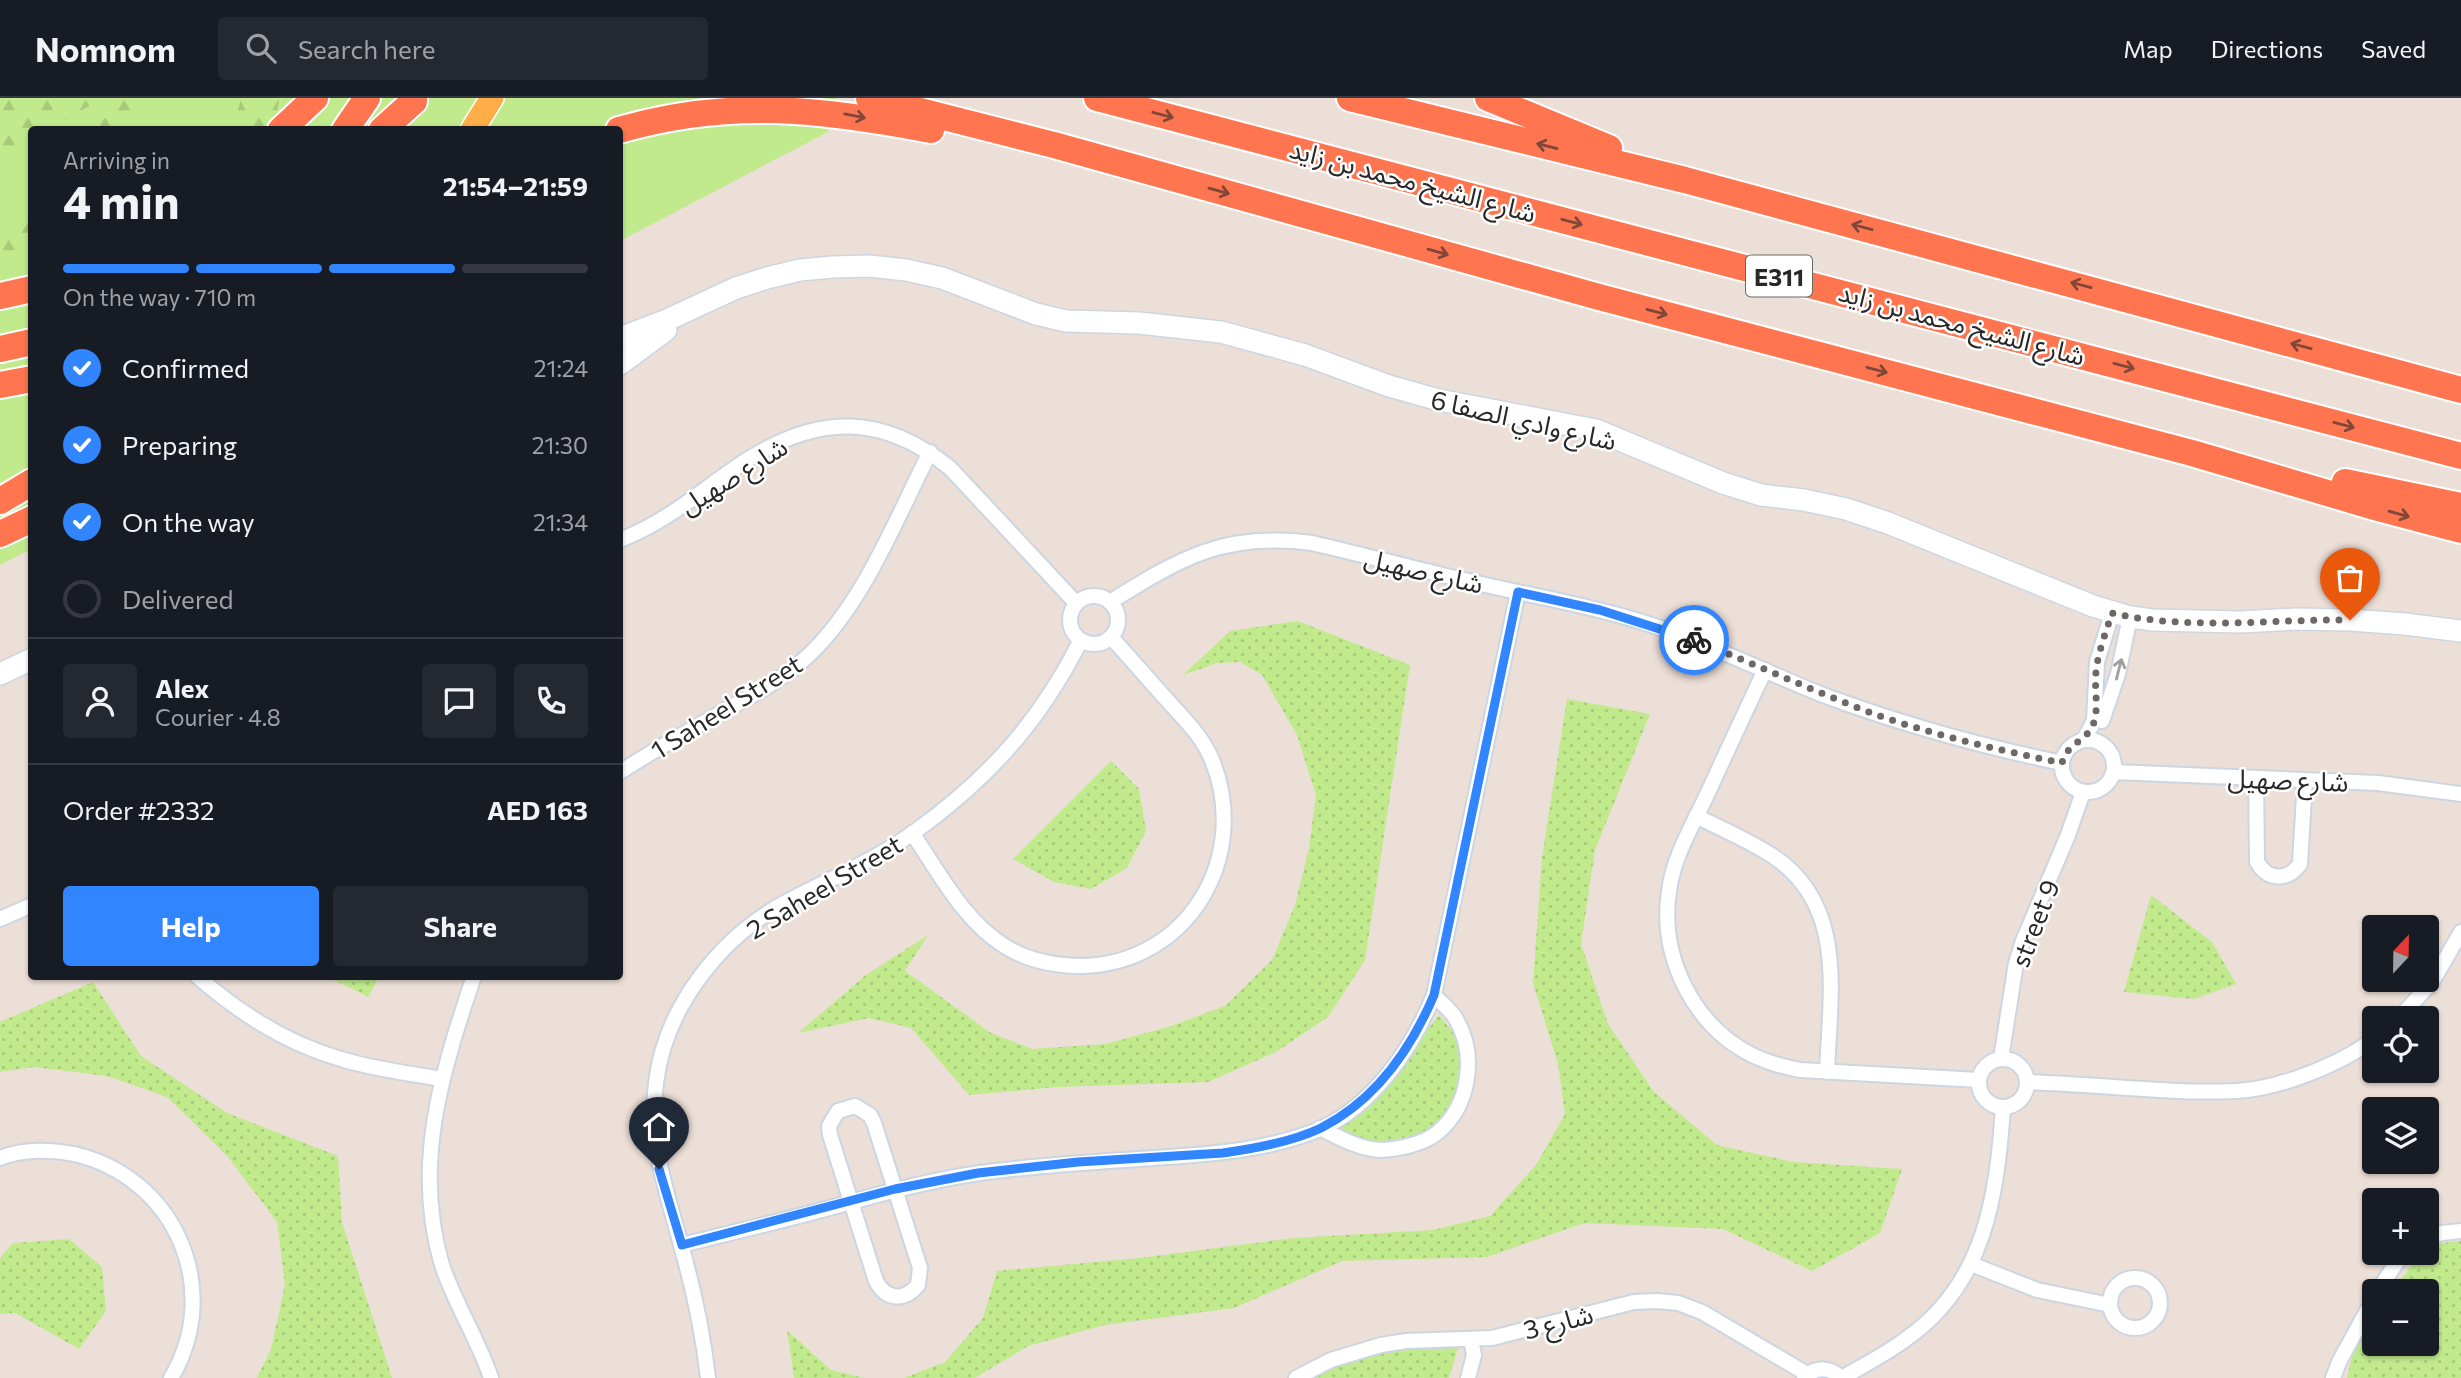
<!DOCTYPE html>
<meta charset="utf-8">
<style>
body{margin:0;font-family:Commissioner,"Noto Sans Arabic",sans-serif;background:#242831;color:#f1f3f6;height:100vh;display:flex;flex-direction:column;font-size:26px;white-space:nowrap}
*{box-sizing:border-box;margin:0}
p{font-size:23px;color:#9ea1a6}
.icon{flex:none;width:38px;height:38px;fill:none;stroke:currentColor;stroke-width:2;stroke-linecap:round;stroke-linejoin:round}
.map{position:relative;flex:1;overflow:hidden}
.sheet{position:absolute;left:28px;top:28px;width:595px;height:854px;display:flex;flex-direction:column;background:#171b24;border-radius:7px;box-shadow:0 2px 5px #0004}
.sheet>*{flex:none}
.needle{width:46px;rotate:22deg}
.controls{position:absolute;left:2362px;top:817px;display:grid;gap:14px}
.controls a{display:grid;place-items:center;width:77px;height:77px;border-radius:7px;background:#171b24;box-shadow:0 2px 5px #0004;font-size:35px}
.pin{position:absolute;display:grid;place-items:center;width:60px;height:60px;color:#fff;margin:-72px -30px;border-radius:50% 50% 50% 0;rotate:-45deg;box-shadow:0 0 7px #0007}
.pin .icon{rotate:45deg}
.courier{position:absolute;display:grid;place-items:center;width:70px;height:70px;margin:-35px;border:5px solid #3185ff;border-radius:50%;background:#fff;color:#222;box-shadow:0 2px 9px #0007}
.summary em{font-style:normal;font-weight:700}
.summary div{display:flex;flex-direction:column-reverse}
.summary{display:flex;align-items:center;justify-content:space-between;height:119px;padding:0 35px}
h1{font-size:46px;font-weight:700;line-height:52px}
.bar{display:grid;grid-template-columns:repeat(4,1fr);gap:10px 7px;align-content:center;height:84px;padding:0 35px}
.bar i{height:9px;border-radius:5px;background:#363941}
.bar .on{background:#3185ff}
.bar p{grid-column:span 4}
.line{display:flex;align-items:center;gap:18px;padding:0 35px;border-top:2px solid #363941}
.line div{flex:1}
.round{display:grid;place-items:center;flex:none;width:74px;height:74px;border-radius:7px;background:#242831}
ol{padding:0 35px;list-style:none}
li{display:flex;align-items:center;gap:21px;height:77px}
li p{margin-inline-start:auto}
li .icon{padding:7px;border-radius:50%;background:#3185ff;color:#fff;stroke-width:4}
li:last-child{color:#9ea1a6}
li i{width:38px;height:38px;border:4px solid #363941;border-radius:50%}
.button{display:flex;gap:14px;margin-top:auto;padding:14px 35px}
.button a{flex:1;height:80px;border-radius:7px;background:#3185ff;color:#fff;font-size:28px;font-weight:700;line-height:80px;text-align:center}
.button a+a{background:#242831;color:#f1f3f6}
header{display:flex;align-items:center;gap:42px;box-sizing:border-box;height:98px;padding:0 35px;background:#171b24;border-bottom:2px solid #363941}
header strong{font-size:33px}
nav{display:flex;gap:38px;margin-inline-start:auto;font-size:24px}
.search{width:490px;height:63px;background:#242831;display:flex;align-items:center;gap:18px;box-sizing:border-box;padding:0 24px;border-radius:7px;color:#9ea1a6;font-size:26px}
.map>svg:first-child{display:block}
.grass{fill:#c1ea8d}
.forest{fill:url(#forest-firs)}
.park{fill:url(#park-dots)}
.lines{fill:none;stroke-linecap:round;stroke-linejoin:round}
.street-casing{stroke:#ccd6e3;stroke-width:18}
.secondary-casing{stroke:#ccd6e3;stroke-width:24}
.primary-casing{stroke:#fff;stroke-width:26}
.highway-casing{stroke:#fff;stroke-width:30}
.street{stroke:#fff;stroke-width:14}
.secondary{stroke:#fff;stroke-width:21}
.primary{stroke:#ffad49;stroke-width:23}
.highway{stroke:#ff754f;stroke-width:26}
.oneway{stroke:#7e4738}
.oneway2{stroke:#9e9e9e}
.done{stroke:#6d6865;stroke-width:7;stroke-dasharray:0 12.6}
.route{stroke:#3185ff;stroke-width:9}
.labels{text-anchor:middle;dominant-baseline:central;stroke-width:5;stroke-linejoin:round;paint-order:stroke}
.shield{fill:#fff;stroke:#686868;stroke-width:2}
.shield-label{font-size:24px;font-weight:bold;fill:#282828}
.street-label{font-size:26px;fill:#282828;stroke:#fff}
</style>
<header>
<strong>Nomnom</strong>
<div class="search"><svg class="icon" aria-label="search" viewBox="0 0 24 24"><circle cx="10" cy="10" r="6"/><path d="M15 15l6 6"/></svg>Search here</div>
<nav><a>Map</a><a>Directions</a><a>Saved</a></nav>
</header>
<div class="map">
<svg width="2461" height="1280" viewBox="0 0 2461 1280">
<defs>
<pattern id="forest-firs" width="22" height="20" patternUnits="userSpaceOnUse" patternTransform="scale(1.75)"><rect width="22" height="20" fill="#c1ea8d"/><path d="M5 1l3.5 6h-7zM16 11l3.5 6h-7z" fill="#a6c97a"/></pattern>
<pattern id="park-dots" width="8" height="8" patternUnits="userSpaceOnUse" patternTransform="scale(1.75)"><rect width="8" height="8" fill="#c1ea8d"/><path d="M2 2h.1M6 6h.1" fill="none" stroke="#a6c97a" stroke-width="1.8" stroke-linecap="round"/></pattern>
</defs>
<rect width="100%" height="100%" fill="#ecdfd7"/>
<!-- grass -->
<polygon class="grass" points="0,0 836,0 828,34 620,143 620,32 32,32 31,451 0,467"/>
<!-- forest -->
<g class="forest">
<polygon points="5,0 141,0 126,31 90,31 102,1 48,31 32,32 31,41 21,47 0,67 0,5"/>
<polygon points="241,0 280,0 275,21 264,31 233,32"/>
<polygon points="31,105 31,151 0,175 0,130"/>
</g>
<!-- park -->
<g class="park">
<polygon points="1298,523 1410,567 1365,862 1328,919 1276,954 1208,984 1058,989 969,997 911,930 869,920 798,935 866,877 928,837 905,873 991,935 1032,951 1106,946 1171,928 1225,908 1272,862 1295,807 1309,750 1316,697 1297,637 1262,577 1240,564 1217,565 1183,577 1230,533"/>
<polygon points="1567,601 1650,616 1595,752 1581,846 1608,926 1654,994 1717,1047 1793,1064 1902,1071 1880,1135 1812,1173 1723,1131 1584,1125 1487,1159 1342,1163 1234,1210 1105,1227 1028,1248 975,1280 904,1280 945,1264 983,1220 997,1173 1140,1160 1293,1140 1433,1132 1490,1118 1536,1067 1565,1016 1558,966 1533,885 1542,759"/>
<polygon points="1111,663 1139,691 1146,733 1127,770 1091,791 1054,784 1013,761"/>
<polygon points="2151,797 2212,844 2236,886 2194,901 2124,894"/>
<polygon points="328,879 379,879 368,899"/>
<polygon points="93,884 141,958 227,1015 338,1058 342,1124 392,1280 257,1280 271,1251 285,1187 277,1124 228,1059 167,999 107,978 34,969 0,974 0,924"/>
<polygon points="1439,917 1460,943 1463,977 1451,1011 1427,1032 1394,1047 1359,1042 1338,1029 1363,1015"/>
<polygon points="69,1141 102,1169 106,1213 79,1251 15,1215 0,1216 0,1160 13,1145"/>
<path d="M 2461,1143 L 2461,1280 L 2347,1280 L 2353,1254 L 2375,1222 L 2375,1246 L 2427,1246 L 2427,1194 L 2393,1193 L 2417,1159 L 2422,1155 L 2427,1155 L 2427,1151 C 2438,1145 2449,1144 2461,1143 Z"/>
<polygon points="787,1232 831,1272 865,1280 794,1280"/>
<polygon points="1409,1249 1458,1250 1449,1280 1311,1280 1364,1255"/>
</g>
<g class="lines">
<defs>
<g id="street">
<path d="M 620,442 C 671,422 702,391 747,362 C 819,316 883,316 950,370 L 1076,505"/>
<circle cx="1094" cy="522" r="24"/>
<path d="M 1110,504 C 1182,459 1225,434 1312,445 C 1381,461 1449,480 1518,494 C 1560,503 1601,511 1642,524 C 1704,543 1762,573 1823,597 C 1901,626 1980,648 2062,665"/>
<path d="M 1765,572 C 1744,616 1724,660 1704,703 C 1690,732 1673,761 1669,793 C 1659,859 1694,929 1754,958 C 1769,965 1784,969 1800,972 L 1979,982"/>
<polyline points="2102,623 2118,576 2130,519"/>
<polyline points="2084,641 2094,623 2097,564 2112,515"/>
<circle cx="2088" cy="668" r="26"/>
<path d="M 620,674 C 654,652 690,632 726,612 C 755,596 786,579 810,556 C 864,504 896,421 930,354"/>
<polyline points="2114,674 2378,685 2461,696"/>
<path d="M 2256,681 L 2257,764 C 2268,783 2288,783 2300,766 L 2305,682"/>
<path d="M 1696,718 C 1720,730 1745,741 1768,755 C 1848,803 1830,895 1827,974"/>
<path d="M 912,735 C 939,774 964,824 1006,849 C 1029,863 1057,868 1083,868 C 1189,865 1251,758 1212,662 C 1202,638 1184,621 1168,603 C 1149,582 1130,560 1111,539"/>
<polyline points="0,821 32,807"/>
<path d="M 197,878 C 238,914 288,946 341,961 C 373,971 408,975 441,981"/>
<path d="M 474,878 C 442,974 412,1066 442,1167 C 455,1206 478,1241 491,1280"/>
<polyline points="2399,920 2432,884 2461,834"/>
<polyline points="2001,961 2016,865 2023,843 2068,737 2083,694"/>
<circle cx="2003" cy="985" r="24"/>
<path d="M 2027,984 C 2096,986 2167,996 2236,993 C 2279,991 2342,966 2375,940"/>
<path d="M 855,1008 L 870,1017 L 874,1025 L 920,1170 L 918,1187 C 904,1204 886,1202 876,1183 L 830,1037 L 829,1028 L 838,1013 Z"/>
<path d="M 1320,1030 C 1338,1039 1361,1052 1381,1052 C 1400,1051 1423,1046 1437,1035 C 1470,1008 1477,957 1456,921 C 1451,912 1441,905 1434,897"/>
<path d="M 0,1060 C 23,1051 51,1051 74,1056 C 175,1079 224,1191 171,1280"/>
<polyline points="2427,1140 2442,1135 2461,1133"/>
<path d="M 682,1147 C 738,1133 795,1120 851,1104 C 894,1092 936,1081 980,1075 C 1037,1067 1096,1064 1154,1060 C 1210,1056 1267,1053 1320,1031 C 1374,1007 1412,950 1434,897 L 1518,494"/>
<polyline points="1971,1166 2037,1192 2110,1207"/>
<circle cx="2135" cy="1205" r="25"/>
<polyline points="2377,1194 2403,1155"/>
<path d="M 708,1280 C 703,1236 694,1193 682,1151 C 667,1093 648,1047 656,985 C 665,909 721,838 788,803 C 830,781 873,763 913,735 C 988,681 1039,625 1081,542"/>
<polyline points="1296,1280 1331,1262 1381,1247 1406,1243 1492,1240 1634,1204 1657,1203 1678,1205 1702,1214 1807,1276"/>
<polyline points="1468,1280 1474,1257 1471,1242"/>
<path d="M 1804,1280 C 1816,1268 1830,1269 1842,1280"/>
<path d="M 1842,1280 C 1864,1267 1886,1256 1906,1241 C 1985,1186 1997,1098 2003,1009"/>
<polyline points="2333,1280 2339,1264 2375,1198"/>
</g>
<g id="secondary">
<polyline points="620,240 667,222 736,190 767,180 800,172 833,169 869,168 906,172 942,180 1036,216 1066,223 1139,225 1221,234 1305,257 1389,288 1439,302 1596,332 1723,385 1761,397 1804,402 1846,411 1888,425 2093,508 2130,519 2153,522 2240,524 2295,521 2350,522 2405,526 2461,533"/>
<polyline points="620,266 666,232"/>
<polyline points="0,576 32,561"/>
</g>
<polyline id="primary" points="472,32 492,0"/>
<g id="highway">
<polyline points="869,0 1054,47 1599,199 2192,355 2378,410 2461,432"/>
<polyline points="1097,0 2461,358"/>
<polyline points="1350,0 1685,82 2461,292"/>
<polyline points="1488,0 1609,50"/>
<polyline points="281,32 315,0"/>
<polyline points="345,32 367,0"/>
<polyline points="382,32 414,3"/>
<path d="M 619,32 C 730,0 819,11 931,32"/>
<polyline points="0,198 32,191"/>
<polyline points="0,251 32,244"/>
<polyline points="0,287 32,281"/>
<polyline points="2345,384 2461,408"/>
<polyline points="0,403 32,384"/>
<polyline points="0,436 32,421"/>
</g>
</defs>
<!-- street casing -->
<use href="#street" class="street-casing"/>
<!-- secondary casing -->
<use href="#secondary" class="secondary-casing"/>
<!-- primary casing -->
<use href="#primary" class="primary-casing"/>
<!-- highway casing -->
<use href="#highway" class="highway-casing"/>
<!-- street -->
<use href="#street" class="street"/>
<!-- secondary -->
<use href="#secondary" class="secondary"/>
<!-- primary -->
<use href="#primary" class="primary"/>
<!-- highway -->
<use href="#highway" class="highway"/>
</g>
<!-- one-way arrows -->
<defs><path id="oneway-shaft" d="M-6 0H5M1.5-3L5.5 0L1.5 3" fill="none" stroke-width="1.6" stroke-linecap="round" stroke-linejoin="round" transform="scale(1.75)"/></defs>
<g class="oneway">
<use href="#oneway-shaft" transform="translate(1163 17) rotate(15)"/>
<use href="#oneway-shaft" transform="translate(855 18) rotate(11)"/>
<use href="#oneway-shaft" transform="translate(1547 48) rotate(-166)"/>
<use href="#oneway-shaft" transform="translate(1219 93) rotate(16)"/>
<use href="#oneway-shaft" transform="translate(1572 124) rotate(15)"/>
<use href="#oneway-shaft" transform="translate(1862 129) rotate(-165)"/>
<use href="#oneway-shaft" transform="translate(1438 154) rotate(16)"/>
<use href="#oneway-shaft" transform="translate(2081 187) rotate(-165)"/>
<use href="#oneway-shaft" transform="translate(1657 214) rotate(15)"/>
<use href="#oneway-shaft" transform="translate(2301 248) rotate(-165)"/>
<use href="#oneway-shaft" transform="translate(2124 268) rotate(15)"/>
<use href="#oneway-shaft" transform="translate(1877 272) rotate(15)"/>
<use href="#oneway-shaft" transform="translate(2344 327) rotate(15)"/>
<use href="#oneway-shaft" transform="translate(2399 416) rotate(16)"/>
</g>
<use class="oneway2" href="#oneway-shaft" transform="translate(2119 571) rotate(-76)"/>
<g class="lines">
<!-- done -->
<path class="done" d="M 1694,542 C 1755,566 1815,594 1877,617 C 1937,638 1999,652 2062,665 C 2067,644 2088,644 2094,624 C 2099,608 2094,590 2096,574 C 2098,554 2106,534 2112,515 C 2189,533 2272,521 2350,522"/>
<!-- route -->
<path class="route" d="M 659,1071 L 682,1147 L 895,1091 L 978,1075 L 1078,1064 L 1223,1055 C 1252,1051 1294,1043 1321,1030 C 1376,1002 1411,951 1434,897 L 1518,494 L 1600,512 L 1694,542"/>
</g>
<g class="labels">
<!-- shield labels -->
<rect class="shield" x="1746" y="157.5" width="66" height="41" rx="5"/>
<g class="shield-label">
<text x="1779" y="178">E311</text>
</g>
<!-- street labels -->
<g class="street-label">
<text transform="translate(1413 82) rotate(15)">شارع الشيخ محمد بن زايد</text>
<text transform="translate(1962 225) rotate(15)">شارع الشيخ محمد بن زايد</text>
<text transform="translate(1524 321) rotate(13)">شارع وادي الصفا 6</text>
<text transform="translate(733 377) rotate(-32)">شارع صهيل</text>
<text transform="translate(1424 472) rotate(13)">شارع صهيل</text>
<text transform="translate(726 608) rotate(-32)">1 Saheel Street</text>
<text transform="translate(2288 681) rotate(2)">شارع صهيل</text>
<text transform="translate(824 788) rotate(-31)">2 Saheel Street</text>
<text transform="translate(2034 825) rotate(-69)">street 9</text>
<text transform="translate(1558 1223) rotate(-14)">3 شارع</text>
</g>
</g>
</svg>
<div class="controls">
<a><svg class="needle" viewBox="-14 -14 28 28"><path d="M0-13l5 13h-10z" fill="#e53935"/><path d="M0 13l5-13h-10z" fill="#9ea1a6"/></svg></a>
<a><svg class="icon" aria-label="locate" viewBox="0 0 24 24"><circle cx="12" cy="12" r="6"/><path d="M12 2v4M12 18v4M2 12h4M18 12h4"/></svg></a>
<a><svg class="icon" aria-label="layers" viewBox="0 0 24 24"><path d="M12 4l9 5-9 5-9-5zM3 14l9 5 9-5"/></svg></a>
<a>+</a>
<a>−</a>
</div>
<div class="pin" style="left:2350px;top:522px;background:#ea580c"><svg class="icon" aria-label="bag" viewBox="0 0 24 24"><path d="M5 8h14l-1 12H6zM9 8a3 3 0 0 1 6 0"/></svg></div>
<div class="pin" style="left:659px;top:1071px;background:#1f2937"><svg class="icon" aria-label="home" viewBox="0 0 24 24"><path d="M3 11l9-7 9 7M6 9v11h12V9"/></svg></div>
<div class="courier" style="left:1694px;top:542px"><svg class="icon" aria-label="bike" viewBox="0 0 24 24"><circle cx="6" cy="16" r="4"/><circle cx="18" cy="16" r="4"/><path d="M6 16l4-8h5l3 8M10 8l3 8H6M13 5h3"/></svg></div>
<section class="sheet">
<div class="summary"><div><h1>4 min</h1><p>Arriving in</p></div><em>21:54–21:59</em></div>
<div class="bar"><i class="on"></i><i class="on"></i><i class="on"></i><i></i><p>On the way · 710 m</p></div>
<ol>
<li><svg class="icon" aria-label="check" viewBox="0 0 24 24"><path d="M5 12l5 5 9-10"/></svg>Confirmed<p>21:24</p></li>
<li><svg class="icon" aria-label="check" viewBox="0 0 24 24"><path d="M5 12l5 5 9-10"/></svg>Preparing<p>21:30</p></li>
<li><svg class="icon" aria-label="check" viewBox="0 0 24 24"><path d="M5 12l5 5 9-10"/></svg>On the way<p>21:34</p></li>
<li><i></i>Delivered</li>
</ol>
<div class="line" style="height:126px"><a class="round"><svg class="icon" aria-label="person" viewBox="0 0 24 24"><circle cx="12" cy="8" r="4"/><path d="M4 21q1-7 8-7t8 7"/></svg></a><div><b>Alex</b><p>Courier · 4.8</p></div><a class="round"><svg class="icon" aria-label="chat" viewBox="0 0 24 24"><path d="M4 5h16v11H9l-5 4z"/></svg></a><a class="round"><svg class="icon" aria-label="phone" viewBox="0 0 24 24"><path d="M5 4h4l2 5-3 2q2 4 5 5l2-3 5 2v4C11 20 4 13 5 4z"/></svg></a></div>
<div class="line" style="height:91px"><div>Order #2332</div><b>AED 163</b></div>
<div class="button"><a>Help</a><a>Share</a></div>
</section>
</div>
